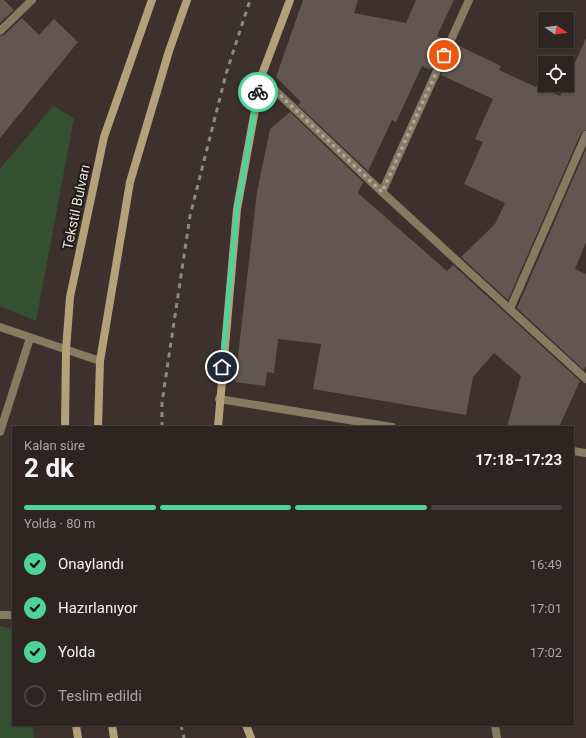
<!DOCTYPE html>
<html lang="tr">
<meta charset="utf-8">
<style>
body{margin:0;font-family:Roboto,sans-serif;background:#3a312f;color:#f1f3f6;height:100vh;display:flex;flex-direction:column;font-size:15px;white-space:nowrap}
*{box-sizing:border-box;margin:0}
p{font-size:13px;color:#a7a5a5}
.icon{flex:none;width:22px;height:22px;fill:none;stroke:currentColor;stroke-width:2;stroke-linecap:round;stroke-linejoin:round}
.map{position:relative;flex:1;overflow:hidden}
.side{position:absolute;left:12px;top:426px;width:562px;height:300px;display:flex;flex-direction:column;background:#2e2522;border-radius:0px;box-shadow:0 1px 3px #0004,0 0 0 1px #494240}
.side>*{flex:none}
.needle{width:26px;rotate:103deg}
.controls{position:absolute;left:538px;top:12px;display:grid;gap:8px}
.controls a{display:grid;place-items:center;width:36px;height:36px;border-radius:0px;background:#2e2522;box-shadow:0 1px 3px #0004,0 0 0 1px #494240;font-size:20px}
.pin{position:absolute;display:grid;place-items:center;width:34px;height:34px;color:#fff;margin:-17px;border:2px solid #fff;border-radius:50%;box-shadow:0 1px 4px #0007}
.courier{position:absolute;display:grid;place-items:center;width:40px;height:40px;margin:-20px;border:3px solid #4ed399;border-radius:50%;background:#fff;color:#222;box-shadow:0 1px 5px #0007}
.head em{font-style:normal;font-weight:700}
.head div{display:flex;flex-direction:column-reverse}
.head{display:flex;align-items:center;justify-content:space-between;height:68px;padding:0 12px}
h1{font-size:26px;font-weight:700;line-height:30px}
.bar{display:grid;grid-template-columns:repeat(4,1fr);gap:6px 4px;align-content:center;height:48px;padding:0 12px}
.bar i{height:5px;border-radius:3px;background:#494240}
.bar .selected{background:#4ed399}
.bar p{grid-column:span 4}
ol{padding:0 12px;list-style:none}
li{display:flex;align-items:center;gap:12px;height:44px}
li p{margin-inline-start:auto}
li .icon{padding:4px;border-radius:50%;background:#4ed399;color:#111;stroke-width:4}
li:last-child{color:#a7a5a5}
li i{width:22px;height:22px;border:2px solid #494240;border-radius:50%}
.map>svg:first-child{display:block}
.green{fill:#335130}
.building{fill:#63554f}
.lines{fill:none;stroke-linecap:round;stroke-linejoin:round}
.street{stroke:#867a61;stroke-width:8}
.secondary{stroke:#b3a179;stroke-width:8}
.rail{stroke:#928783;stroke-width:3;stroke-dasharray:5 5;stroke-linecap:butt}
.done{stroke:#aea4a1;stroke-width:4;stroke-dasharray:0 7.2}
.route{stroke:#4ed399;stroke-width:5}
.labels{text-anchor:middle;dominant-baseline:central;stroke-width:4;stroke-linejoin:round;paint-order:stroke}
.street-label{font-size:14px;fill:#eae2df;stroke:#201b19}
</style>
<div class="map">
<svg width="586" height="738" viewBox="0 0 586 738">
<rect width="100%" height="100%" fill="#3e312d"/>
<!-- green -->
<g class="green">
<polygon points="53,106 74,118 36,321 0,306 0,169"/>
<polygon points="0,626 13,629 13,725 33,725 34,738 0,738"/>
</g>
<!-- building -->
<g class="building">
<polygon points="0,0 4,0 14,10 0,23"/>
<polygon points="303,0 358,0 354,13 406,23 416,0 454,0 437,36 445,40 431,70 422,66 396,122 392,120 368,171 298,105 301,102 276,77"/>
<polygon points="22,18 39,35 54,19 78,42 0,138 0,36 4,35"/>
<polygon points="586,38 586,130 581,133 508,300 461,257 495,224 505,203 464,184 483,142 475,139 493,99 441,75 455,44 501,66 499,70 536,87 537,85 560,96 565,85 567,85 567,81"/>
<polygon points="290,112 363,182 358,193 447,271 453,265 580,381 559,427 507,427 521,376 494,353 473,377 466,415 313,389 321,344 278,339 274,373 267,372 265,386 235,382 257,192 270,129"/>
<polygon points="586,149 586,242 575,269 586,274 586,366 584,370 517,308"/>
</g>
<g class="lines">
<!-- street -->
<g class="street">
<polyline points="0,31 32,0"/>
<polyline points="261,77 382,192 586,379"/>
<polyline points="382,192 469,0"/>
<polyline points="510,309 586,135"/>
<polyline points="0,327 100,361"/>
<polyline points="219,399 392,427"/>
<polyline points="0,432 30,338"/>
<polyline points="573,451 586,453"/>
<polyline points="0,615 13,615"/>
<polyline points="495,725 497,738"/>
</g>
<!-- secondary -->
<g class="secondary">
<polyline points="65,427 66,350 70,297 104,137 152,0"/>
<polyline points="98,427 100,361 130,182 169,51 187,0"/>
<polyline points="218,427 237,209 261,77 290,0"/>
<polyline points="76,725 78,738"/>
<polyline points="112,725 114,738"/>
<polyline points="246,725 251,738"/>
</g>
<!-- rail -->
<g class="rail">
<polyline points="162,427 162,402 190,216 226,74 250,0"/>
<polyline points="181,725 184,738"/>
</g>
</g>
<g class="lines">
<!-- done -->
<polyline class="done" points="258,92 261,77 382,192 444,55"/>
<!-- route -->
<polyline class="route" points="222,367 237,209 258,92"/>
</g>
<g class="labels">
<!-- street labels -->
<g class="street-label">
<text transform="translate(76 207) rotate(-78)">Tekstil Bulvarı</text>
</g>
</g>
</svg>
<div class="controls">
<a><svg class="needle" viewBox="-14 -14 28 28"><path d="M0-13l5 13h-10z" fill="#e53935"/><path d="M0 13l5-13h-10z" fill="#a7a5a5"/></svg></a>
<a><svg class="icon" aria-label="locate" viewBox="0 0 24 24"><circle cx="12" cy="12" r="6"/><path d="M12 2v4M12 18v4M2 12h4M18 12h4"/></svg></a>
</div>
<div class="pin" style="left:444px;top:55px;background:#ea580c"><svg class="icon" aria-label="bag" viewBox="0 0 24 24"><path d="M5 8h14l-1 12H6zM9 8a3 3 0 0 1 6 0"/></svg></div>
<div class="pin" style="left:222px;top:367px;background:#1f2937"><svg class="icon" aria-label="home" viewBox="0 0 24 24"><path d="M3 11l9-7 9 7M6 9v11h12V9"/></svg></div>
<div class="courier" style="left:258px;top:92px"><svg class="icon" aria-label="bike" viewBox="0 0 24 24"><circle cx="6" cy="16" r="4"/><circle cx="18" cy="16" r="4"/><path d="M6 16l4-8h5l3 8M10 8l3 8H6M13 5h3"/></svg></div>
<section class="side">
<div class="head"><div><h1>2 dk</h1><p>Kalan süre</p></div><em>17:18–17:23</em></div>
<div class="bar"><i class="selected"></i><i class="selected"></i><i class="selected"></i><i></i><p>Yolda · 80 m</p></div>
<ol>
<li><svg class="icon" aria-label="check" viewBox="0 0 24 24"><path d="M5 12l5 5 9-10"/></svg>Onaylandı<p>16:49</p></li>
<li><svg class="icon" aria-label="check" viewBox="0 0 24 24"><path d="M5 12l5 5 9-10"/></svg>Hazırlanıyor<p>17:01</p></li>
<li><svg class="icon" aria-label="check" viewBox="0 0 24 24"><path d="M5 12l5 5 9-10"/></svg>Yolda<p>17:02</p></li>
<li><i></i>Teslim edildi</li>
</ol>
</section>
</div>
